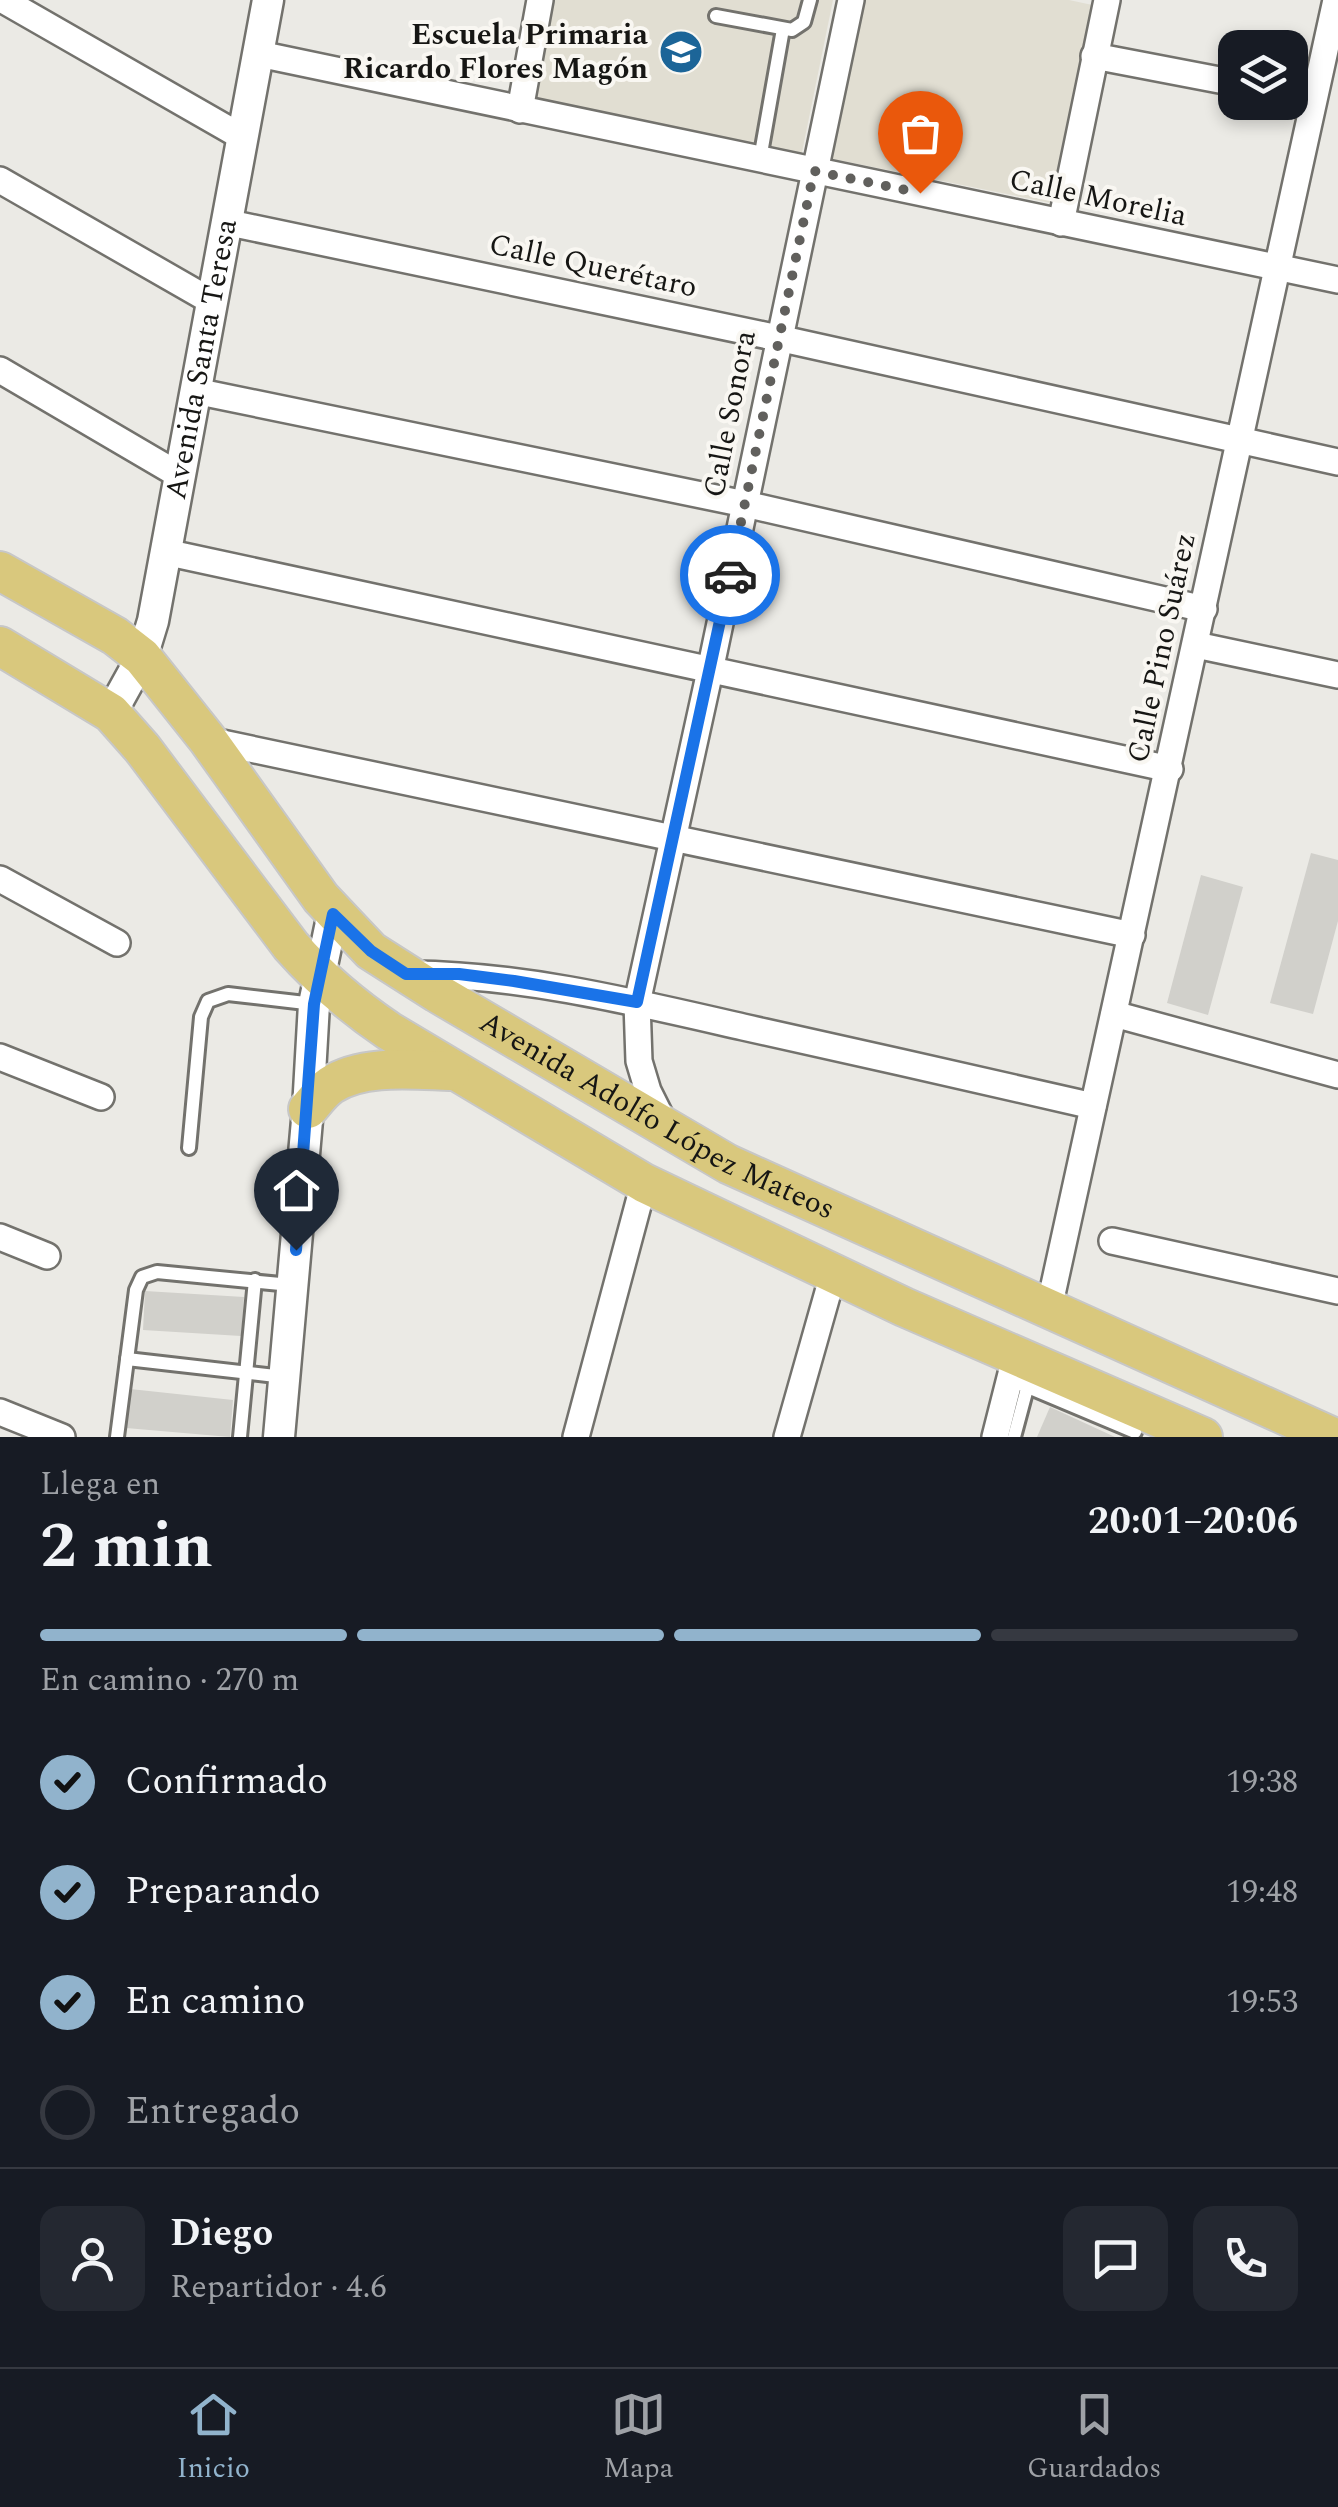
<!DOCTYPE html>
<html lang="es">
<meta charset="utf-8">
<style>
body{margin:0;font-family:Spectral,serif;background:#242831;color:#f1f3f6;height:100vh;display:flex;flex-direction:column;font-size:38px;white-space:nowrap}
*{box-sizing:border-box;margin:0}
p{font-size:32px;color:#9ea1a6}
.icon{flex:none;width:55px;height:55px;fill:none;stroke:currentColor;stroke-width:2;stroke-linecap:round;stroke-linejoin:round}
.map{position:relative;height:1437px;overflow:hidden}
.drawer{display:flex;flex-direction:column;background:#171b24;flex:1}
.drawer>*{flex:none}
.fabs{position:absolute;left:1218px;top:30px;display:grid;gap:20px}
.fabs a{display:grid;place-items:center;width:90px;height:90px;border-radius:20px;background:#171b24;box-shadow:0 5px 15px #0003;font-size:50px}
.pin{position:absolute;display:grid;place-items:center;width:85px;height:85px;color:#fff;margin:-102px -42px;border-radius:50% 50% 50% 0;rotate:-45deg;box-shadow:0 0 10px #0007}
.pin .icon{rotate:45deg}
.courier{position:absolute;display:grid;place-items:center;width:100px;height:100px;margin:-50px;border:8px solid #1a73e8;border-radius:50%;background:#fff;color:#222;box-shadow:0 2px 12px #0007}
.summary em{font-style:normal;font-weight:700}
.summary div{display:flex;flex-direction:column-reverse}
.summary{display:flex;align-items:center;justify-content:space-between;height:170px;padding:0 40px}
h1{font-size:65px;font-weight:700;line-height:75px}
.bar{display:grid;grid-template-columns:repeat(4,1fr);gap:15px 10px;align-content:center;height:120px;padding:0 40px}
.bar i{height:12px;border-radius:8px;background:#363941}
.bar .active{background:#91b3cc}
.bar p{grid-column:span 4}
.line{display:flex;align-items:center;gap:25px;padding:0 40px;border-top:2px solid #363941}
.line div{flex:1}
.round{display:grid;place-items:center;flex:none;width:105px;height:105px;border-radius:20px;background:#242831}
ol{padding:0 40px;list-style:none}
li{display:flex;align-items:center;gap:30px;height:110px}
li p{margin-inline-start:auto}
li .icon{padding:10px;border-radius:50%;background:#91b3cc;color:#111;stroke-width:4}
li:last-child{color:#9ea1a6}
li i{width:55px;height:55px;border:5px solid #363941;border-radius:50%}
.dock{display:flex;justify-content:space-around;align-items:center;height:140px;border-top:2px solid #363941;background:#171b24;font-size:28px;color:#9ea1a6}
.dock a{display:grid;justify-items:center;gap:5px}
.dock .active{color:#91b3cc}
.map>svg:first-child{display:block}
.built{fill:#e1ded2}
.building{fill:#d1d0cb}
.lines{fill:none;stroke-linecap:round;stroke-linejoin:round}
.service-casing{stroke:#73726d;stroke-width:18}
.minor-casing{stroke:#73726d;stroke-width:30}
.tertiary-casing{stroke:#73726d;stroke-width:35}
.primary-casing{stroke:#c7c7c7;stroke-width:42}
.service{stroke:#fff;stroke-width:12}
.minor{stroke:#fff;stroke-width:25}
.tertiary{stroke:#fff;stroke-width:30}
.primary{stroke:#d9c87d;stroke-width:38}
.done{stroke:#61605d;stroke-width:10;stroke-dasharray:0 18}
.route{stroke:#1a73e8;stroke-width:12}
.labels{text-anchor:middle;dominant-baseline:central;stroke-width:8;stroke-linejoin:round;paint-order:stroke}
.poi-label{font-size:30px;font-weight:bold;fill:#161614;stroke:#f9f7f2;text-anchor:end}
.street-label{font-size:30px;fill:#161614;stroke:#f9f7f2}
</style>
<div class="map">
<svg width="1338" height="1437" viewBox="0 0 1338 1437">
<rect width="100%" height="100%" fill="#ebeae5"/>
<!-- built -->
<g class="built">
<polygon points="548,0 833,0 801,157 530,104"/>
<polygon points="857,0 1069,0 1097,6 1061,205 823,157"/>
</g>
<!-- building -->
<g class="building">
<polygon points="1311,853 1338,860 1338,921 1313,1014 1270,1003"/>
<polygon points="1201,875 1243,887 1208,1015 1167,1003"/>
<polygon points="145,1291 244,1297 241,1336 143,1330"/>
<polygon points="130,1389 233,1400 230,1437 126,1428"/>
<polygon points="1050,1407 1115,1437 1037,1437"/>
</g>
<g class="lines">
<defs>
<g id="service">
<polyline points="716,16 792,30 804,22 810,0"/>
<polyline points="760,159 783,29"/>
<polyline points="189,1148 201,1017 208,1001 228,994 314,1004"/>
<polyline points="127,1359 284,1377"/>
<polyline points="1011,1380 1135,1432"/>
<polyline points="117,1437 136,1290 142,1277 157,1272 291,1285"/>
<polyline points="240,1437 255,1280"/>
<polyline points="1014,1437 1029,1381"/>
</g>
<g id="minor">
<polyline points="3,0 242,137"/>
<polyline points="259,54 1338,280"/>
<polyline points="1094,56 1235,83"/>
<polyline points="520,110 540,0"/>
<polyline points="0,180 211,301"/>
<polyline points="225,222 778,338 1338,462"/>
<polyline points="1061,223 1107,0"/>
<polyline points="0,370 179,475"/>
<polyline points="195,391 745,504 1204,609"/>
<polyline points="165,552 1170,769"/>
<polyline points="1196,645 1338,675"/>
<polyline points="208,740 1132,935"/>
<polyline points="0,879 117,943"/>
<path d="M 412,974 C 524,975 634,1002 743,1027 C 860,1053 976,1079 1093,1106"/>
<polyline points="1114,1014 1338,1075"/>
<polyline points="0,1057 101,1097"/>
<polyline points="666,1127 648,1091 639,1061 637,1003 710,671 851,0"/>
<polyline points="0,1237 47,1256"/>
<polyline points="1112,1241 1338,1291"/>
<polyline points="1049,1308 1336,0"/>
<polyline points="0,1412 62,1437"/>
<polyline points="576,1437 644,1183"/>
<polyline points="787,1437 834,1271"/>
<polyline points="995,1437 1016,1354"/>
</g>
<g id="tertiary">
<path id="s1" d="M 111,713 L 142,657 L 153,621 L 268,0"/>
<polyline points="279,1437 308,1109 314,1004 333,913"/>
</g>
<g id="primary">
<path id="s2" d="M 0,571 L 115,636 L 142,657 L 208,740 L 321,898 L 371,951 L 437,993 L 728,1164 L 1333,1437"/>
<path d="M 0,646 L 111,713 L 142,748 L 291,946 C 321,980 352,1006 389,1031 L 644,1183 L 904,1307 L 1203,1437"/>
<path d="M 308,1109 C 315,1101 322,1091 331,1085 C 363,1064 414,1070 450,1071"/>
</g>
</defs>
<!-- service casing -->
<use href="#service" class="service-casing"/>
<!-- minor casing -->
<use href="#minor" class="minor-casing"/>
<!-- tertiary casing -->
<use href="#tertiary" class="tertiary-casing"/>
<!-- primary casing -->
<use href="#primary" class="primary-casing"/>
<!-- service -->
<use href="#service" class="service"/>
<!-- minor -->
<use href="#minor" class="minor"/>
<!-- tertiary -->
<use href="#tertiary" class="tertiary"/>
<!-- primary -->
<use href="#primary" class="primary"/>
</g>
<g class="lines">
<!-- done -->
<polyline class="done" points="730,575 814,171 920,193"/>
<!-- route -->
<polyline class="route" points="296,1250 314,1004 333,914 371,951 406,974 459,974 514,981 637,1002 730,575"/>
</g>
<!-- icons -->
<defs>
<symbol id="school-disc" viewBox="-11 -11 22 22"><circle r="9.5" fill="#1c6598" stroke="#f9f7f2"/><path d="M0-5L7-2L0 1L-7-2ZM-4 1L0 2.5L4 1V4Q0 6-4 4Z" fill="#fff"/></symbol>
</defs>
<g fill-rule="evenodd">
<use href="#school-disc" x="656" y="27" width="50" height="50"/>
</g>
<g class="labels">
<!-- poi labels -->
<g class="poi-label">
<text x="648" y="35">Escuela Primaria<tspan x="648" dy="34">Ricardo Flores Magón</tspan></text>
</g>
<!-- street labels -->
<g class="street-label">
<text transform="translate(1098 198) rotate(12)">Calle Morelia</text>
<text transform="translate(593 266) rotate(12)">Calle Querétaro</text>
<text stroke="none"><textPath href="#s1" startOffset="368">Avenida Santa Teresa</textPath></text>
<text transform="translate(730 414) rotate(-79)">Calle Sonora</text>
<text transform="translate(1162 648) rotate(-78)">Calle Pino Suárez</text>
<text stroke="none"><textPath href="#s2" startOffset="870">Avenida Adolfo López Mateos</textPath></text>
</g>
</g>
</svg>
<div class="fabs">
<a><svg class="icon" aria-label="layers" viewBox="0 0 24 24"><path d="M12 4l9 5-9 5-9-5zM3 14l9 5 9-5"/></svg></a>
</div>
<div class="pin" style="left:920px;top:193px;background:#ea580c"><svg class="icon" aria-label="bag" viewBox="0 0 24 24"><path d="M5 8h14l-1 12H6zM9 8a3 3 0 0 1 6 0"/></svg></div>
<div class="pin" style="left:296px;top:1250px;background:#1f2937"><svg class="icon" aria-label="home" viewBox="0 0 24 24"><path d="M3 11l9-7 9 7M6 9v11h12V9"/></svg></div>
<div class="courier" style="left:730px;top:575px"><svg class="icon" aria-label="car" viewBox="0 0 24 24"><path d="M5 17H2v-5l4-1 3-4h7l3 4 3 1v5h-3M9 17h6M6 11h13"/><circle cx="7" cy="17" r="2"/><circle cx="17" cy="17" r="2"/></svg></div>
</div>
<section class="drawer">
<div class="summary"><div><h1>2 min</h1><p>Llega en</p></div><em>20:01–20:06</em></div>
<div class="bar"><i class="active"></i><i class="active"></i><i class="active"></i><i></i><p>En camino · 270 m</p></div>
<ol>
<li><svg class="icon" aria-label="check" viewBox="0 0 24 24"><path d="M5 12l5 5 9-10"/></svg>Confirmado<p>19:38</p></li>
<li><svg class="icon" aria-label="check" viewBox="0 0 24 24"><path d="M5 12l5 5 9-10"/></svg>Preparando<p>19:48</p></li>
<li><svg class="icon" aria-label="check" viewBox="0 0 24 24"><path d="M5 12l5 5 9-10"/></svg>En camino<p>19:53</p></li>
<li><i></i>Entregado</li>
</ol>
<div class="line" style="height:180px"><a class="round"><svg class="icon" aria-label="person" viewBox="0 0 24 24"><circle cx="12" cy="8" r="4"/><path d="M4 21q1-7 8-7t8 7"/></svg></a><div><b>Diego</b><p>Repartidor · 4.6</p></div><a class="round"><svg class="icon" aria-label="chat" viewBox="0 0 24 24"><path d="M4 5h16v11H9l-5 4z"/></svg></a><a class="round"><svg class="icon" aria-label="phone" viewBox="0 0 24 24"><path d="M5 4h4l2 5-3 2q2 4 5 5l2-3 5 2v4C11 20 4 13 5 4z"/></svg></a></div>
</section>
<nav class="dock">
<a class="active"><svg class="icon" aria-label="home" viewBox="0 0 24 24"><path d="M3 11l9-7 9 7M6 9v11h12V9"/></svg>Inicio</a>
<a><svg class="icon" aria-label="map" viewBox="0 0 24 24"><path d="M3 6l6-2 6 2 6-2v14l-6 2-6-2-6 2zM9 4v14M15 6v14"/></svg>Mapa</a>
<a><svg class="icon" aria-label="saved" viewBox="0 0 24 24"><path d="M7 4h10v16l-5-4-5 4z"/></svg>Guardados</a>
</nav>
